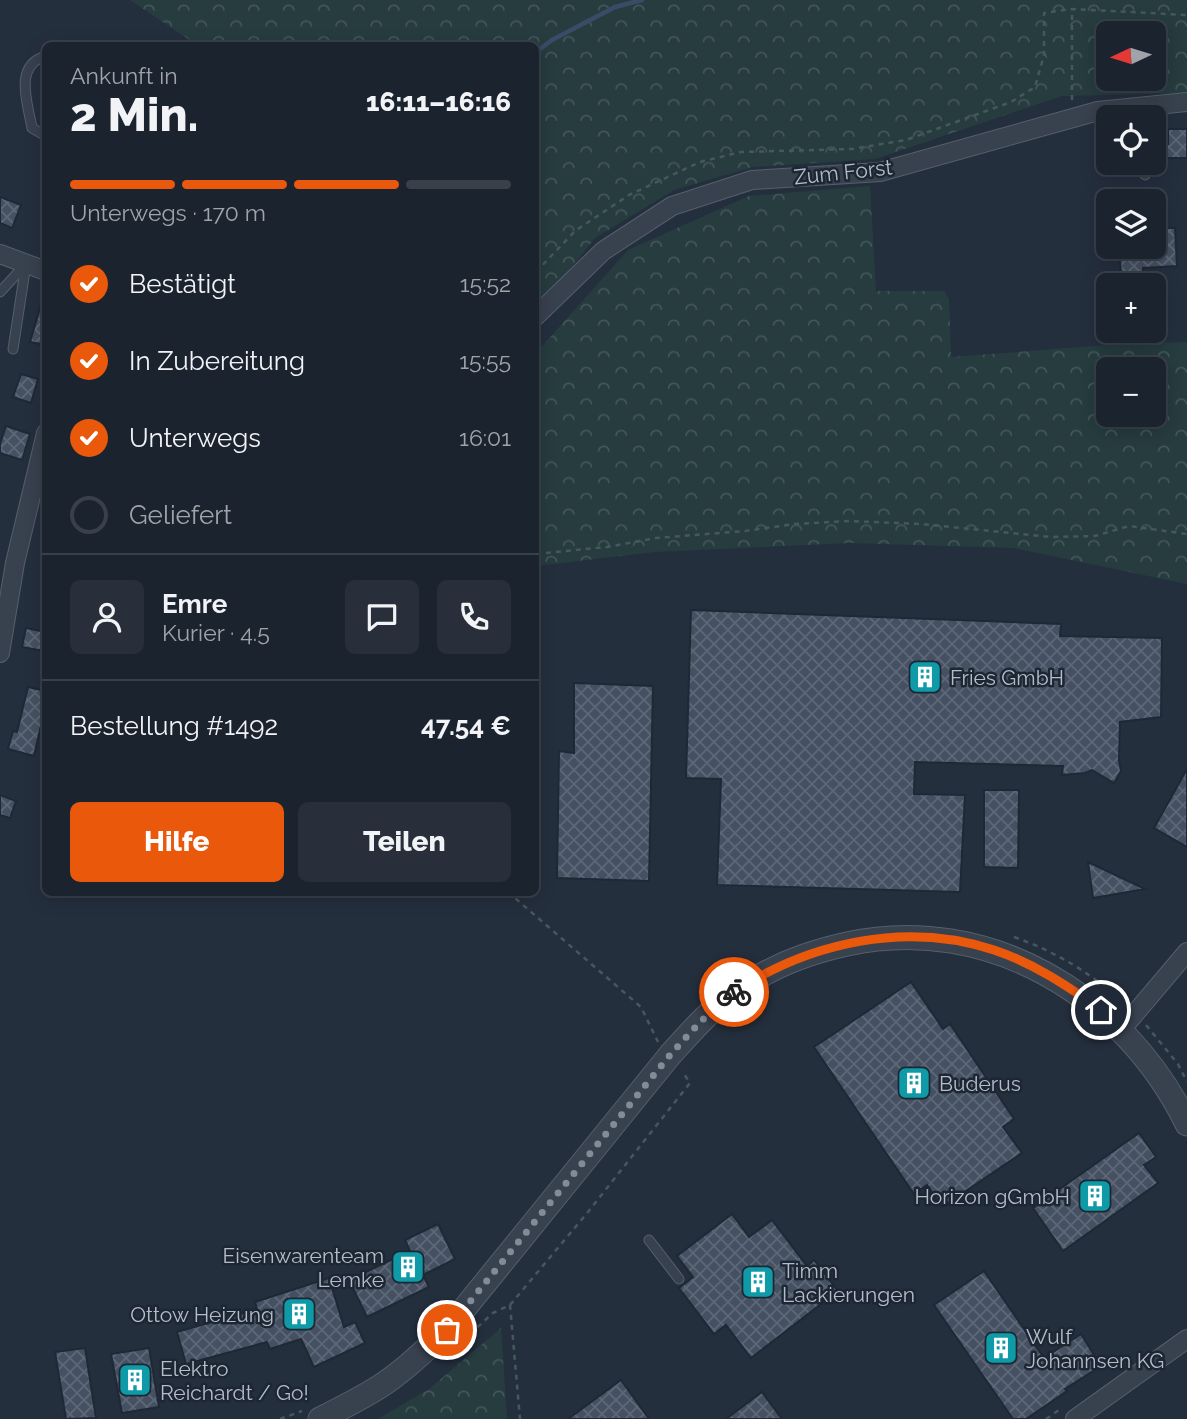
<!DOCTYPE html>
<html lang="de">
<meta charset="utf-8">
<style>
body{margin:0;font-family:Raleway,sans-serif;background:#282f3a;color:#f1f3f6;height:100vh;display:flex;flex-direction:column;font-size:26px;white-space:nowrap}
*{box-sizing:border-box;margin:0}
p{font-size:23px;color:#a0a4aa}
.icon{flex:none;width:38px;height:38px;fill:none;stroke:currentColor;stroke-width:2;stroke-linecap:round;stroke-linejoin:round}
.map{position:relative;flex:1;overflow:hidden}
.drawer{position:absolute;left:42px;top:42px;width:497px;height:854px;display:flex;flex-direction:column;background:#1b232e;border-radius:10px;box-shadow:0 4px 18px #0003,0 0 0 2px #39404a}
.drawer>*{flex:none}
.needle{width:46px;rotate:266deg}
.tools{position:absolute;left:1096px;top:21px;display:grid;gap:14px}
.tools a{display:grid;place-items:center;width:70px;height:70px;border-radius:10px;background:#1b232e;box-shadow:0 4px 18px #0003,0 0 0 2px #39404a;font-size:35px}
.pin{position:absolute;display:grid;place-items:center;width:60px;height:60px;color:#fff;margin:-30px;border:4px solid #fff;border-radius:50%;box-shadow:0 2px 7px #0007}
.courier{position:absolute;display:grid;place-items:center;width:70px;height:70px;margin:-35px;border:5px solid #ea580c;border-radius:50%;background:#fff;color:#222;box-shadow:0 2px 9px #0007}
.summary em{font-style:normal;font-weight:800}
.summary div{display:flex;flex-direction:column-reverse}
.summary{display:flex;align-items:center;justify-content:space-between;height:119px;padding:0 28px}
h1{font-size:46px;font-weight:800;line-height:52px}
.bar{display:grid;grid-template-columns:repeat(4,1fr);gap:10px 7px;align-content:center;height:84px;padding:0 28px}
.bar i{height:9px;border-radius:5px;background:#39404a}
.bar .on{background:#ea580c}
.bar p{grid-column:span 4}
.line{display:flex;align-items:center;gap:18px;padding:0 28px;border-top:2px solid #39404a}
.line div{flex:1}
.round{display:grid;place-items:center;flex:none;width:74px;height:74px;border-radius:10px;background:#282f3a}
ol{padding:0 28px;list-style:none}
li{display:flex;align-items:center;gap:21px;height:77px}
li p{margin-inline-start:auto}
li .icon{padding:7px;border-radius:50%;background:#ea580c;color:#fff;stroke-width:4}
li:last-child{color:#a0a4aa}
li i{width:38px;height:38px;border:4px solid #39404a;border-radius:50%}
.primary-button{display:flex;gap:14px;margin-top:auto;padding:14px 28px}
.primary-button a{flex:1;height:80px;border-radius:10px;background:#ea580c;color:#fff;font-size:28px;font-weight:800;line-height:80px;text-align:center}
.primary-button a+a{background:#282f3a;color:#f1f3f6}
.map>svg:first-child{display:block}
.forest{fill:url(#forest-crowns);fill-rule:evenodd}
.lines{fill:none;stroke-linecap:round;stroke-linejoin:round}
.stream{stroke:#394c67;stroke-width:4.5}
.building{fill:url(#building-cross-hatch);stroke:#1f2835;stroke-width:2}
.service-casing{stroke:#565f6c;stroke-width:11}
.minor-casing{stroke:#565f6c;stroke-width:20}
.tertiary-casing{stroke:#565f6c;stroke-width:25}
.path{stroke:#44595c;stroke-width:2.5;stroke-dasharray:5 5;stroke-linecap:butt}
.service{stroke:#38414e;stroke-width:9}
.minor{stroke:#38414e;stroke-width:18}
.tertiary{stroke:#38414e;stroke-width:23}
.done{stroke:#828b98;stroke-width:7;stroke-dasharray:0 12.6}
.route{stroke:#ea580c;stroke-width:9}
.labels{text-anchor:middle;dominant-baseline:central;stroke-width:5;stroke-linejoin:round;paint-order:stroke}
.street-label{font-size:21px;fill:#b4bcc9;stroke:#1d2633}
.poi-label{font-size:21px;fill:#b4bcc9;stroke:#1d2633;text-anchor:start}
</style>
<div class="map">
<svg width="1187" height="1419" viewBox="0 0 1187 1419">
<defs>
<pattern id="forest-crowns" width="20" height="18" patternUnits="userSpaceOnUse" patternTransform="scale(1.75)"><rect width="20" height="18" fill="#263c3f"/><path d="M2 6a3 3 0 1 1 6 0M12 15a3 3 0 1 1 6 0" fill="none" stroke="#435659"/></pattern>
<pattern id="building-cross-hatch" width="8" height="8" patternUnits="userSpaceOnUse" patternTransform="scale(1.75)"><rect width="8" height="8" fill="#455162"/><path d="M0 0l8 8M0 8l8-8" fill="none" stroke="#5d6877"/></pattern>
</defs>
<rect width="100%" height="100%" fill="#242f3e"/>
<!-- forest -->
<g class="forest">
<path d="M 130,0 L 1187,0 L 1187,93 L 1062,96 L 875,159 L 753,167 L 674,190 L 595,238 L 536,312 L 536,46 L 197,45 ZM 1108,33 L 1153,33 L 1153,79 L 1108,79 Z"/>
<path d="M 870,186 L 876,291 L 944,291 L 949,299 L 951,357 L 1121,344 L 1187,342 L 1187,584 L 1013,548 L 850,543 L 654,552 L 536,566 L 536,353 L 628,250 L 749,196 ZM 1153,369 L 1153,415 L 1108,415 L 1108,369 Z"/>
<polygon points="501,1328 507,1419 378,1419 429,1389"/>
</g>
<g class="lines">
<!-- stream -->
<polyline class="stream" points="536,52 552,40 615,7 642,0"/>
</g>
<!-- building -->
<g class="building">
<polygon points="1168,129 1187,129 1187,158 1161,158 1162,144 1168,144"/>
<polygon points="0,197 21,205 12,228 0,223"/>
<polygon points="1157,228 1175,228 1177,266 1143,268 1143,274 1121,275 1119,247 1153,247 1153,243 1157,243"/>
<polygon points="42,301 46,302 46,345 30,342"/>
<polygon points="21,374 38,379 31,403 13,397"/>
<polygon points="6,426 30,434 22,460 0,453 0,444"/>
<polygon points="691,610 1061,624 1060,636 1162,638 1161,717 1120,722 1119,760 1121,771 1114,783 1092,770 1085,773 1062,775 1063,766 915,762 914,794 965,795 960,892 717,885 721,779 686,778"/>
<polygon points="26,628 46,632 44,651 22,647"/>
<polygon points="574,683 653,686 649,881 557,878 559,751 574,753"/>
<polygon points="28,687 46,691 46,721 42,721 34,756 8,749 13,731 17,732"/>
<polygon points="1187,769 1187,847 1154,828"/>
<polygon points="984,790 1019,790 1018,868 984,867"/>
<polygon points="0,795 16,801 10,818 0,815"/>
<polygon points="1088,862 1145,889 1093,898"/>
<polygon points="911,982 943,1029 950,1024 1014,1119 1003,1127 1022,1153 942,1207 927,1185 914,1194 814,1047"/>
<polygon points="1139,1133 1156,1157 1144,1165 1158,1183 1063,1251 1033,1208"/>
<polygon points="732,1214 749,1237 772,1220 807,1266 814,1260 838,1291 751,1358 726,1325 714,1334 679,1288 693,1277 677,1256"/>
<polygon points="438,1224 455,1259 423,1275 429,1287 367,1317 349,1280 410,1251 405,1240"/>
<polygon points="984,1271 1044,1358 1081,1334 1101,1366 1065,1389 1067,1391 1026,1419 1013,1419 934,1305"/>
<polygon points="329,1278 344,1327 355,1322 365,1343 314,1367 301,1339 270,1349 267,1342 186,1364 177,1332 257,1309 255,1302"/>
<polygon points="85,1348 96,1418 66,1419 55,1352"/>
<polygon points="149,1348 159,1407 122,1413 111,1354"/>
<polygon points="621,1380 649,1419 568,1419"/>
<polygon points="762,1392 782,1419 726,1419"/>
</g>
<g class="lines">
<defs>
<g id="service">
<path d="M 46,56 C 13,65 28,104 32,128 L 46,136"/>
<polyline points="1145,175 1146,163"/>
<polyline points="0,292 25,265"/>
<polyline points="13,349 26,264"/>
<polyline points="649,1240 679,1279"/>
</g>
<g id="minor">
<polyline points="0,254 46,271"/>
<polyline points="536,316 603,251 672,206 752,180 880,172 1098,111 1187,102"/>
<polyline points="0,653 15,563 46,433"/>
<polyline points="1121,1030 1187,952"/>
<polyline points="1075,1419 1187,1339"/>
</g>
<path id="tertiary" d="M 320,1419 C 340,1409 360,1399 379,1387 C 404,1371 425,1350 447,1330 L 670,1055 C 689,1034 708,1012 731,995 C 765,969 805,953 847,944 C 990,913 1125,997 1187,1124"/>
</defs>
<!-- service casing -->
<use href="#service" class="service-casing"/>
<!-- minor casing -->
<use href="#minor" class="minor-casing"/>
<!-- tertiary casing -->
<use href="#tertiary" class="tertiary-casing"/>
<!-- path -->
<g class="path">
<polyline points="1072,100 1072,9"/>
<polyline points="536,272 575,231 629,195 700,162 741,152 852,149 906,140 1011,102 1035,87 1044,55 1044,13 1072,9 1187,15"/>
<polyline points="536,554 607,547 656,538 745,531 795,524 849,521 921,524 1051,537 1095,536 1129,526 1187,534"/>
<polyline points="508,892 641,1007 658,1042"/>
<path d="M 1014,937 C 1059,953 1088,972 1125,1003"/>
<polyline points="1146,1025 1178,1064 1187,1082"/>
<polyline points="510,1305 520,1419"/>
<polyline points="470,1334 493,1313 510,1305 588,1212 690,1083 682,1071"/>
<polyline points="280,1419 302,1411"/>
<polyline points="1046,1419 1062,1408"/>
</g>
<!-- service -->
<use href="#service" class="service"/>
<!-- minor -->
<use href="#minor" class="minor"/>
<!-- tertiary -->
<use href="#tertiary" class="tertiary"/>
</g>
<g class="lines">
<!-- done -->
<path class="done" d="M 447,1330 L 670,1055 C 690,1033 710,1010 734,992"/>
<!-- route -->
<path class="route" d="M 734,992 C 810,942 906,921 994,950 C 1033,963 1068,986 1101,1010"/>
</g>
<!-- icons -->
<defs>
<symbol id="building-square" viewBox="-11 -11 22 22"><rect x="-9" y="-9" width="18" height="18" rx="4" fill="#0f9aa8" stroke="#1d2633"/><path d="M-4-6H4V6H1V3H-1V6H-4ZM-2.5-4.3h1.7v1.8h-1.7ZM.8-4.3h1.7v1.8H.8ZM-2.5-1h1.7V.8h-1.7ZM.8-1h1.7V.8H.8Z" fill="#fff"/></symbol>
</defs>
<g fill-rule="evenodd">
<use href="#building-square" x="906" y="658" width="38" height="38"/>
<use href="#building-square" x="895" y="1064" width="38" height="38"/>
<use href="#building-square" x="1076" y="1177" width="38" height="38"/>
<use href="#building-square" x="389" y="1248" width="38" height="38"/>
<use href="#building-square" x="739" y="1263" width="38" height="38"/>
<use href="#building-square" x="280" y="1295" width="38" height="38"/>
<use href="#building-square" x="982" y="1329" width="38" height="38"/>
<use href="#building-square" x="116" y="1361" width="38" height="38"/>
</g>
<g class="labels">
<!-- street labels -->
<g class="street-label">
<text transform="translate(843 172) rotate(-6)">Zum Forst</text>
</g>
<!-- poi labels -->
<g class="poi-label">
<text x="950" y="677">Fries GmbH</text>
<text x="939" y="1083">Buderus</text>
<text x="1070" y="1196" text-anchor="end">Horizon gGmbH</text>
<text x="384" y="1255" text-anchor="end">Eisenwarenteam<tspan x="384" dy="24">Lemke</tspan></text>
<text x="782" y="1270">Timm<tspan x="782" dy="24">Lackierungen</tspan></text>
<text x="274" y="1314" text-anchor="end">Ottow Heizung</text>
<text x="1026" y="1336">Wulf<tspan x="1026" dy="24">Johannsen KG</tspan></text>
<text x="160" y="1368">Elektro<tspan x="160" dy="24">Reichardt / Go!</tspan></text>
</g>
</g>
</svg>
<div class="tools">
<a><svg class="needle" viewBox="-14 -14 28 28"><path d="M0-13l5 13h-10z" fill="#e53935"/><path d="M0 13l5-13h-10z" fill="#a0a4aa"/></svg></a>
<a><svg class="icon" aria-label="locate" viewBox="0 0 24 24"><circle cx="12" cy="12" r="6"/><path d="M12 2v4M12 18v4M2 12h4M18 12h4"/></svg></a>
<a><svg class="icon" aria-label="layers" viewBox="0 0 24 24"><path d="M12 4l9 5-9 5-9-5zM3 14l9 5 9-5"/></svg></a>
<a>+</a>
<a>−</a>
</div>
<div class="pin" style="left:447px;top:1330px;background:#ea580c"><svg class="icon" aria-label="bag" viewBox="0 0 24 24"><path d="M5 8h14l-1 12H6zM9 8a3 3 0 0 1 6 0"/></svg></div>
<div class="pin" style="left:1101px;top:1010px;background:#1f2937"><svg class="icon" aria-label="home" viewBox="0 0 24 24"><path d="M3 11l9-7 9 7M6 9v11h12V9"/></svg></div>
<div class="courier" style="left:734px;top:992px"><svg class="icon" aria-label="bike" viewBox="0 0 24 24"><circle cx="6" cy="16" r="4"/><circle cx="18" cy="16" r="4"/><path d="M6 16l4-8h5l3 8M10 8l3 8H6M13 5h3"/></svg></div>
<section class="drawer">
<div class="summary"><div><h1>2 Min.</h1><p>Ankunft in</p></div><em>16:11–16:16</em></div>
<div class="bar"><i class="on"></i><i class="on"></i><i class="on"></i><i></i><p>Unterwegs · 170 m</p></div>
<ol>
<li><svg class="icon" aria-label="check" viewBox="0 0 24 24"><path d="M5 12l5 5 9-10"/></svg>Bestätigt<p>15:52</p></li>
<li><svg class="icon" aria-label="check" viewBox="0 0 24 24"><path d="M5 12l5 5 9-10"/></svg>In Zubereitung<p>15:55</p></li>
<li><svg class="icon" aria-label="check" viewBox="0 0 24 24"><path d="M5 12l5 5 9-10"/></svg>Unterwegs<p>16:01</p></li>
<li><i></i>Geliefert</li>
</ol>
<div class="line" style="height:126px"><a class="round"><svg class="icon" aria-label="person" viewBox="0 0 24 24"><circle cx="12" cy="8" r="4"/><path d="M4 21q1-7 8-7t8 7"/></svg></a><div><b>Emre</b><p>Kurier · 4.5</p></div><a class="round"><svg class="icon" aria-label="chat" viewBox="0 0 24 24"><path d="M4 5h16v11H9l-5 4z"/></svg></a><a class="round"><svg class="icon" aria-label="phone" viewBox="0 0 24 24"><path d="M5 4h4l2 5-3 2q2 4 5 5l2-3 5 2v4C11 20 4 13 5 4z"/></svg></a></div>
<div class="line" style="height:91px"><div>Bestellung #1492</div><b>47.54 €</b></div>
<div class="primary-button"><a>Hilfe</a><a>Teilen</a></div>
</section>
</div>
